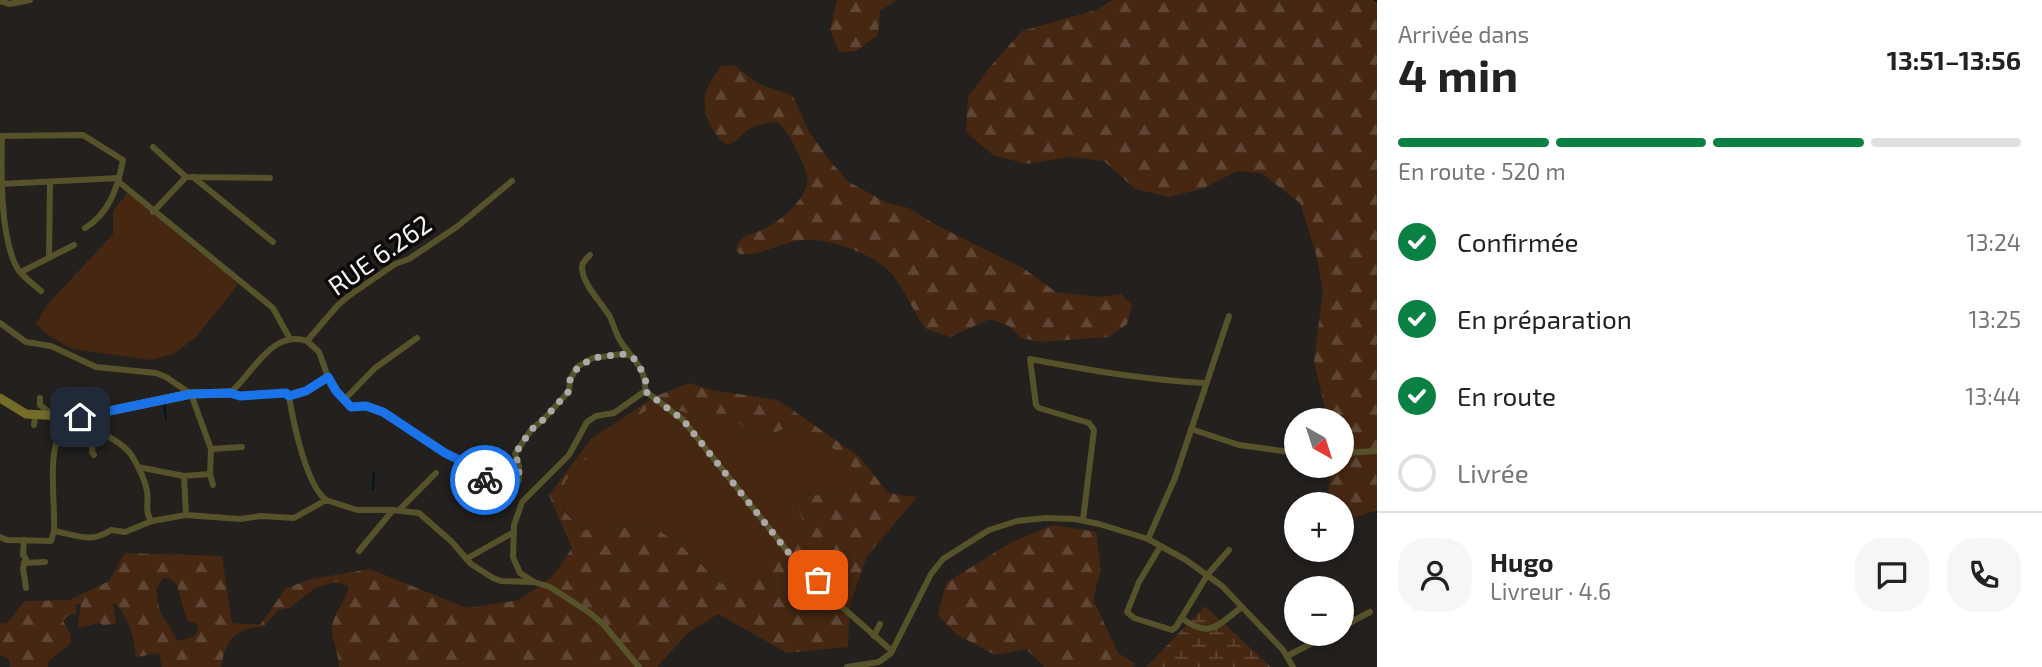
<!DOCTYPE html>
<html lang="fr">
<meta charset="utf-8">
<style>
body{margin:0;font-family:"Exo 2",sans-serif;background:#f6f6f6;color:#222;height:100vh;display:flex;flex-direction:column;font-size:26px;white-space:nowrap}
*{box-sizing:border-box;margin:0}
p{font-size:23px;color:#767676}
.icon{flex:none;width:38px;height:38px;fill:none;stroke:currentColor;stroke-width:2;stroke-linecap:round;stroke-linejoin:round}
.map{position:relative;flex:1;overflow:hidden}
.side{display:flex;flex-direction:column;background:#fff;width:665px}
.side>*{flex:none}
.needle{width:46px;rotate:141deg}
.buttons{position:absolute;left:1284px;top:408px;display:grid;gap:14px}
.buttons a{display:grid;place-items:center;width:70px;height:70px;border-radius:50%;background:#fff;box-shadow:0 4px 10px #0003;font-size:35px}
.pin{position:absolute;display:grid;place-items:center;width:60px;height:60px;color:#fff;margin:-30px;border-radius:14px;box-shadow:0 4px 10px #0006}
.courier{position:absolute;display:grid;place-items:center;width:70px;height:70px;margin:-35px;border:5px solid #1a73e8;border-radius:50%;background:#fff;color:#222;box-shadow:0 2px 9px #0007}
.head em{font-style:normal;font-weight:700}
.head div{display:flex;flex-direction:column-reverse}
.head{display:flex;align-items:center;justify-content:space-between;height:119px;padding:0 21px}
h1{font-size:46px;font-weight:700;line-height:52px}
.bar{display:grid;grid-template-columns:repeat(4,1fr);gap:10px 7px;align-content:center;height:84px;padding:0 21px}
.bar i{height:9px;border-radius:5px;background:#e0e0e0}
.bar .selected{background:#0b8043}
.bar p{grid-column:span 4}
.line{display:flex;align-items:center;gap:18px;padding:0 21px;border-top:2px solid #e0e0e0}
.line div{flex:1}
.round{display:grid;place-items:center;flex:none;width:74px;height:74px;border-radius:28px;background:#f6f6f6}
ol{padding:0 21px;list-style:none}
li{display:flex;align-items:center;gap:21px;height:77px}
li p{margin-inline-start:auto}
li .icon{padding:7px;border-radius:50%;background:#0b8043;color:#fff;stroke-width:4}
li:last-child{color:#767676}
li i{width:38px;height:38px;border:4px solid #e0e0e0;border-radius:50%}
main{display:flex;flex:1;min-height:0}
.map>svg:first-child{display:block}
.grass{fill:#452712}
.forest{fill:url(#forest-firs);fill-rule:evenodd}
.wetland{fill:url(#wetland-marsh)}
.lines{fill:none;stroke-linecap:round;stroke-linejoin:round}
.stream{stroke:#011423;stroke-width:2}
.street{stroke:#56522a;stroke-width:6}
.secondary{stroke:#746d2a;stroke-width:9}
.done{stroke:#acaaa8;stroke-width:7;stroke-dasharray:0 12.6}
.route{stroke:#1a73e8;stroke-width:9}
.labels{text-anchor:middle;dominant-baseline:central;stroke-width:7;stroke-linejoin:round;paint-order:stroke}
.street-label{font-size:26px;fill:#f6f4f3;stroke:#0b0a09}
</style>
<main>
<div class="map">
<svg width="1377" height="667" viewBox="0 0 1377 667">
<defs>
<pattern id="forest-firs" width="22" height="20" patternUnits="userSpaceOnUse" patternTransform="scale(1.75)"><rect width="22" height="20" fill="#452712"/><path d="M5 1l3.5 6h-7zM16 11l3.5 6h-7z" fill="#604735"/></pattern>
<pattern id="wetland-marsh" width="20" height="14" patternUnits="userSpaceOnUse" patternTransform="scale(1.75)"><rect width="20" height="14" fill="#452712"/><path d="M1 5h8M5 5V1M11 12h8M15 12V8" fill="none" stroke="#604735"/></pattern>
</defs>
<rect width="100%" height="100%" fill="#23201e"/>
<!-- grass -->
<g class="grass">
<polygon points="128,192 196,250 219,265 238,285 196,337 174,354 150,360 72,349 48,335 36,324 47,305 113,234 113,211"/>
<path d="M 661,405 L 687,413 L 730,414 C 741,421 746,438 760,437 C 771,437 781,428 792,426 C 809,424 843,456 854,469 L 852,491 L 828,496 L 801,494 L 793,501 C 798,510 806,519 802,531 C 795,552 747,586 724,584 C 715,583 710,573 704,567 C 689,550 667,536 649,524 L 633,527 L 604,526 L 588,531 L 583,531 L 565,511 L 561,496 L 566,480 L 618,426 L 644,412 L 649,407 Z"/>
</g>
<!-- forest -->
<g class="forest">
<polygon points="837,0 897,0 880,11 878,35 856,51 839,52 830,30"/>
<polygon points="1112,0 1377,0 1377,510 1342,522 1342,504 1327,504 1331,466 1342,466 1342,420 1328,420 1314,362 1323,291 1316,254 1300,203 1261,173 1237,171 1202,189 1169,197 1135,189 1104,161 1070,157 1026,164 993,155 966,132 968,97 989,68 1022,31 1096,10"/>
<path d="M 734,65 L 757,83 L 793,96 L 808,130 L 830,161 L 849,182 L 887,203 L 909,208 L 934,224 L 1023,268 L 1056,292 L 1099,297 L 1121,294 L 1132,305 L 1127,324 L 1109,337 L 1040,342 L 1021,338 L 1009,326 L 990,319 L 950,337 L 926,329 C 913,312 905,290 892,274 C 874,254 830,238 803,240 C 781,242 762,256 740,254 L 736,250 C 740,233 751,236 764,229 C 781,221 811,196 807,175 C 806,170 803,164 801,160 C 795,146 789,133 778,122 C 767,122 754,125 745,132 C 738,138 737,142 727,145 C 713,135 702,114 705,96 C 707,85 715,74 721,66 Z"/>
<path d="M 689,383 L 712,390 L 778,400 L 860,457 L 888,493 L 917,497 L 867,556 L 850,605 L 848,647 L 787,653 L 718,614 L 688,633 L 657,667 L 339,667 C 339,652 331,639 332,628 C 333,613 346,601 349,586 L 336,582 L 315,588 L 289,608 L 278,610 L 264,626 C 258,628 251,627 246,629 C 228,636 224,651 221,667 L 162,667 L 159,653 L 136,657 C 134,635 129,621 116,603 L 113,604 L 116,624 L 103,625 L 100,623 L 78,628 L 81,604 L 76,604 L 76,613 L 66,617 L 63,621 L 71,635 L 71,643 L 49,661 L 48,667 L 10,667 L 9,659 L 0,655 L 0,623 L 6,624 L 25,601 L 69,600 L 109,581 L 125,553 L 222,556 L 232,623 L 260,625 L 286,588 L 312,579 L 370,569 L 467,608 L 519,600 L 553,576 L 572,548 L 549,495 L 591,439 L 656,396 ZM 661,405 L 687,413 L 730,414 C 741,421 746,437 760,437 C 771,437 781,428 792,426 C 809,424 843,456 854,469 L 852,491 L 828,496 L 801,494 L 793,501 C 798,510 805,519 802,530 C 795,551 747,585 724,584 C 715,583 710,573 704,567 C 689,550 667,536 649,524 L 633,527 L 604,526 L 583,531 L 565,512 L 561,496 L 566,480 L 618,426 L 644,412 L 649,407 ZM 163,578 L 170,578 L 177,585 L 187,621 L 197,624 L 199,629 L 193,637 L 178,641 L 160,612 L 156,589 Z"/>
<polygon points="1053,525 1096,532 1101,570 1093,599 1118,653 1136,664 1132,667 1045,667 1026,649 995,655 956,634 938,615 946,583 1010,543"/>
</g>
<!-- wetland -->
<polygon class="wetland" points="1205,606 1271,667 1146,667"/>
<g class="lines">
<!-- stream -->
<g class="stream">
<polyline points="1375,0 1377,1"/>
<polyline points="164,403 166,419"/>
<polyline points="373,489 374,472"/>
</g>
<!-- street -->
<g class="street">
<polyline points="0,1 9,4 30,0"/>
<path d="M 0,136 L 83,135 L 123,160 C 118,187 109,214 85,228"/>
<path d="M 2,136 C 1,173 0,236 17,268 C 23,277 33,284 41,291"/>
<polyline points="153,147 186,177 270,178"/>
<polyline points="193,177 273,242"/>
<polyline points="119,182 273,308 290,339"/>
<polyline points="1,184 119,178"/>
<polyline points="153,212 186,177"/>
<polyline points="49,258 50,182"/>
<polyline points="21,272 74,245"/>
<polyline points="0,323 26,342 51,346 96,367 156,373 166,377 191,394 211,449 210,474 213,485"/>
<polyline points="307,341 319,352 328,377"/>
<polyline points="645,391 683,420 800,567 818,581 842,607 892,651"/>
<path d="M 230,393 C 252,375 271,329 307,341 L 338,305 L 350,295 L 395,264 L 409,259 L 458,226 L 512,181"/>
<polyline points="230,393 240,395 286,393 289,396 306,391 328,377 344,400 375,368 417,338"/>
<path d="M 289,396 C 293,421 306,485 326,500"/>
<polyline points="40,398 40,405 53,415"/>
<polyline points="344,400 351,407 366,406 383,412 445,453 476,468 487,481 490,479 494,483 496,479 499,481 504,479 505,483 519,481 519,466 515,454 531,430 544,419 569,391 570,380 577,367 593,358 622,354 632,356"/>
<polyline points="31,414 35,418 34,425"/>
<path d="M 80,417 C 94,433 120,438 132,456 C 138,466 145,479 147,491 C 149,502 144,513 152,521"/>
<polyline points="1191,429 1239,445 1297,453"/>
<polyline points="211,449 242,447"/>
<polyline points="1342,453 1377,451"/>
<polyline points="94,455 92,452 94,428"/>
<polyline points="138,467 184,476 186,515"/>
<polyline points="184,476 210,474"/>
<polyline points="399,510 436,473"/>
<path d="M 1083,520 L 1094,430 L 1089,423 L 1039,408 L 1036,405 L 1030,359 C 1088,370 1146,380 1205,383"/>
<path d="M 54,531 C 56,497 43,443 71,417"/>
<path d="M 0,537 L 7,540 L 51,541 L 54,531 C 77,535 91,544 111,530 L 125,532 L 152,521 L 186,515 L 240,519 L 261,516 L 294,518 L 326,500 L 357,510 L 393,510 L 419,513 L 452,542 L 471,564 L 493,578 L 501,581 L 534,582 L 550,587 L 590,613 L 603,624 L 639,667"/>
<polyline points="1148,539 1175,478 1229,316"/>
<polyline points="24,540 23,555 26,559 23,568 26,588"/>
<polyline points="1160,547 1139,582 1127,612 1134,618 1172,630 1176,627 1208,574 1229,550"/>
<polyline points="359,551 393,510"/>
<polyline points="466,559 514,532"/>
<polyline points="24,563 45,562"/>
<path d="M 534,582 L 520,573 L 513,557 L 514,525 L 522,502 L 569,455 L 587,422 L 596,416 L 614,413 L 645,391 C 647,369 632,359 621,342 C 616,335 614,325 610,317 C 601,302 584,286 582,269 C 581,263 586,259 590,255"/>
<path d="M 1181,618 C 1211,639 1216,626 1242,607"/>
<polyline points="1342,627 1370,612"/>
<polyline points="874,636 880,624"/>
<polyline points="1287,656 1330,634"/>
<polyline points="847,667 879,662 891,653 931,574 943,559 989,530 1017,521 1045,518 1075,519 1099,524 1148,539 1186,560 1222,586 1283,650 1293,667"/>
</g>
<!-- secondary -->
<polyline class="secondary" points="0,398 26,414 80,417 191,394 230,393"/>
</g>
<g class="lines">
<!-- done -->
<polyline class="done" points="485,480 487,481 490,479 494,482 496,479 499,481 504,479 505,483 519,481 519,466 515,454 531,430 544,419 569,391 570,380 578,367 593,358 622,354 632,356 640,367 646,382 645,391 683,420 800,567 818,580"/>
<!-- route -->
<polyline class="route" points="80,417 191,394 230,393 240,396 286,393 289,396 306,391 328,377 336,391 351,407 366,406 383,412 445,453 476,468 485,480"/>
</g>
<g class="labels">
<!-- street labels -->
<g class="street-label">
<text transform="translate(379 254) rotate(-35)">RUE 6.262</text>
</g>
</g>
</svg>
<div class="buttons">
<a><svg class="needle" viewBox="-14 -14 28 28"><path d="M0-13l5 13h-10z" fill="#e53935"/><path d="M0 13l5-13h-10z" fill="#767676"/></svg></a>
<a>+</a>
<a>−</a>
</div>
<div class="pin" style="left:818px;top:580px;background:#ea580c"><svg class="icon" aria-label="bag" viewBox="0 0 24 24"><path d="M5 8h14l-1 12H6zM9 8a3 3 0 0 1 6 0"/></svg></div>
<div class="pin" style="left:80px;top:417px;background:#1f2937"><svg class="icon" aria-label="home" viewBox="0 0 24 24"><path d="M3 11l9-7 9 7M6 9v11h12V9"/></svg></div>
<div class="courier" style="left:485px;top:480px"><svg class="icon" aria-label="bike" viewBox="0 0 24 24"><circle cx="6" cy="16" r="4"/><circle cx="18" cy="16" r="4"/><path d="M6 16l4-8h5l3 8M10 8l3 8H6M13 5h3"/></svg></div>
</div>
<section class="side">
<div class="head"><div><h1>4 min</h1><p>Arrivée dans</p></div><em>13:51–13:56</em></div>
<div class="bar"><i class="selected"></i><i class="selected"></i><i class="selected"></i><i></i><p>En route · 520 m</p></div>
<ol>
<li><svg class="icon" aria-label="check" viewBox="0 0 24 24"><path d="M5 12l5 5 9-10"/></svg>Confirmée<p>13:24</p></li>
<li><svg class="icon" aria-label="check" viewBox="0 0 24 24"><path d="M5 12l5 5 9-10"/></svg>En préparation<p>13:25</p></li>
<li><svg class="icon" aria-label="check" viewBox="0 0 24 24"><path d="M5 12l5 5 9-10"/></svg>En route<p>13:44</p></li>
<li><i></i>Livrée</li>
</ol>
<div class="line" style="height:126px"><a class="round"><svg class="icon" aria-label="person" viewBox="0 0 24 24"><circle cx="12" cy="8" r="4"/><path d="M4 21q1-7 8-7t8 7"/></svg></a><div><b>Hugo</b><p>Livreur · 4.6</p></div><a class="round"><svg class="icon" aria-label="chat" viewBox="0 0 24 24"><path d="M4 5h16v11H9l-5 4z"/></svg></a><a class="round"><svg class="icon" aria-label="phone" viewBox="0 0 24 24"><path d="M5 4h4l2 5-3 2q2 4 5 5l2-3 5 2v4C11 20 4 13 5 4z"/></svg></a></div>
</section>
</main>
